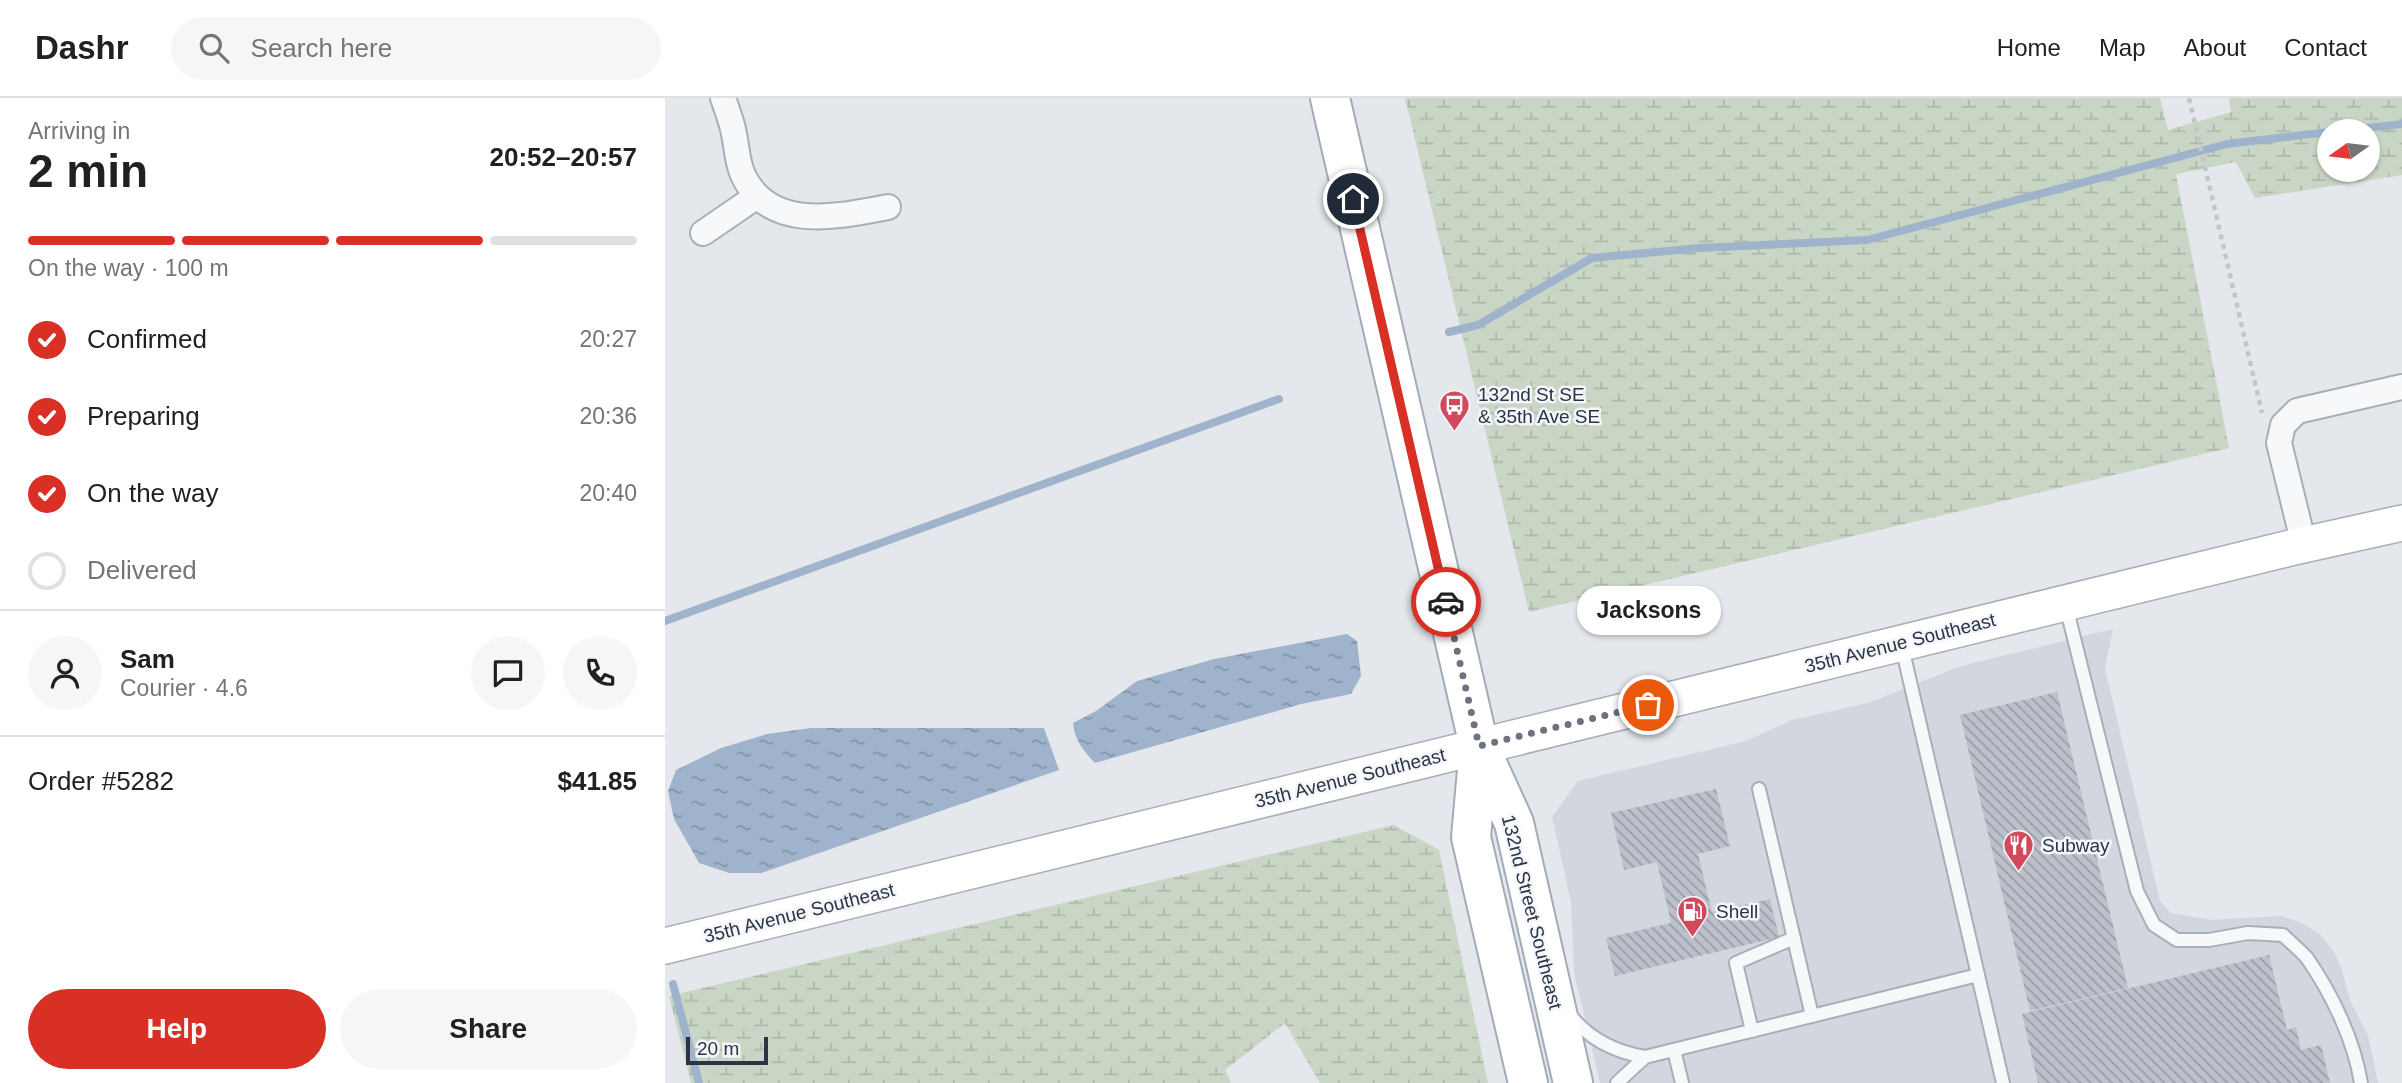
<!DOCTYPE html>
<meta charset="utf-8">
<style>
body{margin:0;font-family:Helvetica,sans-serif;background:#f6f6f6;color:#202124;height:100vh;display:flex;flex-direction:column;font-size:26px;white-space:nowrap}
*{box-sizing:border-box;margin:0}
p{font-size:23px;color:#757577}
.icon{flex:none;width:38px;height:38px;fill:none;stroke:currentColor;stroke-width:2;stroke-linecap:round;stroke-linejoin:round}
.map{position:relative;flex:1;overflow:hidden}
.side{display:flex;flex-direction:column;background:#fff;width:665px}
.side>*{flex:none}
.needle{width:46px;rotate:256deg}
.fabs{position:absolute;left:1652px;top:21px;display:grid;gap:14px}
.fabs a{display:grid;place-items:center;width:63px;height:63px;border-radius:50%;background:#fff;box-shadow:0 2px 5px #0004;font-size:35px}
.scale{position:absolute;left:21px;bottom:18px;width:82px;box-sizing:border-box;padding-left:7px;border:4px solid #2b3445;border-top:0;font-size:19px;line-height:24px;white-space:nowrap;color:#2b3445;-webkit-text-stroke:5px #f4f6f9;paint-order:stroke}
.pin{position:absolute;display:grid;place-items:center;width:60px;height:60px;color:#fff;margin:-30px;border:4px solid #fff;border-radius:50%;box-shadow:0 2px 7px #0007}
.courier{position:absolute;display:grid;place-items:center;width:70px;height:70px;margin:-35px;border:5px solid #d93025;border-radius:50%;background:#fff;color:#222;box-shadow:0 2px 9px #0007}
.bubble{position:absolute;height:49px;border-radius:24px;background:#fff;box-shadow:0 2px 5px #0004;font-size:23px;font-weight:600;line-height:49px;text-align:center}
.overview em{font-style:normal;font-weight:600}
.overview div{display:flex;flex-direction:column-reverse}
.overview{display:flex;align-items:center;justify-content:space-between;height:119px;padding:0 28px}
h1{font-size:46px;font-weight:600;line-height:52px}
.bar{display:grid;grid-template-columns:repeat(4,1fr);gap:10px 7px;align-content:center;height:84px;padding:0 28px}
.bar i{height:9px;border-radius:5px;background:#e0e0e0}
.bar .selected{background:#d93025}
.bar p{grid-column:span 4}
.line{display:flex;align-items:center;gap:18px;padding:0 28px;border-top:2px solid #e0e0e0}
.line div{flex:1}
.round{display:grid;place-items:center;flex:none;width:74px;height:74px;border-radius:37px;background:#f6f6f6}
ol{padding:0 28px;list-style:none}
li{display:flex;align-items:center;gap:21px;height:77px}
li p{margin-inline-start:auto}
li .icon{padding:7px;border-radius:50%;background:#d93025;color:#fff;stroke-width:4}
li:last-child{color:#757577}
li i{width:38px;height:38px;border:4px solid #e0e0e0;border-radius:50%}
.action{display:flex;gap:14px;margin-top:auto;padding:14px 28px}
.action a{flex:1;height:80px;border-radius:42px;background:#d93025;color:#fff;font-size:28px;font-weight:600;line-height:80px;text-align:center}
.action a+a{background:#f6f6f6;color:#202124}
header{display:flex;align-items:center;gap:42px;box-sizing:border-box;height:98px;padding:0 35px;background:#fff;border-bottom:2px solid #e0e0e0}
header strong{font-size:33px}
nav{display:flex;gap:38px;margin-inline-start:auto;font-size:24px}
.search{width:490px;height:63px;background:#f6f6f6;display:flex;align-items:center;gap:18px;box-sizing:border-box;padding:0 24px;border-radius:38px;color:#757577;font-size:26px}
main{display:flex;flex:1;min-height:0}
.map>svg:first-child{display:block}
.built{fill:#d2d6de}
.wetland{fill:url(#wetland-marsh);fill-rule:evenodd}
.water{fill:url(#water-ripples)}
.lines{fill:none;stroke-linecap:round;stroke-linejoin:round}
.stream{stroke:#9fb4cc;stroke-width:8}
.building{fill:url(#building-back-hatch)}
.lane-casing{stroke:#a9aeb7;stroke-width:16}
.street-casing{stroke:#a9aeb7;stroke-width:28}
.secondary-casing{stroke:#a9aeb7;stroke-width:38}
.primary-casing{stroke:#a3abb8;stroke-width:42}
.path{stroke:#c2c5cb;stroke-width:4.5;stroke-dasharray:5 5;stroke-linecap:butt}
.lane{stroke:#f7f8fa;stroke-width:12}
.street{stroke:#f7f8fa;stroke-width:24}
.secondary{stroke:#fff;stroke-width:35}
.primary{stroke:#fff;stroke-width:38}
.done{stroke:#6c737f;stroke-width:7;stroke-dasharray:0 12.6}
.route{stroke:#d93025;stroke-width:9}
.labels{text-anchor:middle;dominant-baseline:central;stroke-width:5;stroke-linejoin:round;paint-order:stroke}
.poi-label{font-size:19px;fill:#2b3445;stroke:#f4f6f9;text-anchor:start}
.street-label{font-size:19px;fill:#2b3445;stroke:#f4f6f9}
</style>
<header>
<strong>Dashr</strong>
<div class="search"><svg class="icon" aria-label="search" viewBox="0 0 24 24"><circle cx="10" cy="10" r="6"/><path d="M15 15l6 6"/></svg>Search here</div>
<nav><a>Home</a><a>Map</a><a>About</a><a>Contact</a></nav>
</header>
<main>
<section class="side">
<div class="overview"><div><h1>2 min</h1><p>Arriving in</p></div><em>20:52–20:57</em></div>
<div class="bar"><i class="selected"></i><i class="selected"></i><i class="selected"></i><i></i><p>On the way · 100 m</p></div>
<ol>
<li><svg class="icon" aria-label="check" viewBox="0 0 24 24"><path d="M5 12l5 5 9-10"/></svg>Confirmed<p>20:27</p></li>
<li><svg class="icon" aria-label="check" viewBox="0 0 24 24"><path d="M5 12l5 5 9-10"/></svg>Preparing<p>20:36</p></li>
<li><svg class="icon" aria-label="check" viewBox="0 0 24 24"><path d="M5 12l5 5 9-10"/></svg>On the way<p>20:40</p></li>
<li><i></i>Delivered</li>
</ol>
<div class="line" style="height:126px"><a class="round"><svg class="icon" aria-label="person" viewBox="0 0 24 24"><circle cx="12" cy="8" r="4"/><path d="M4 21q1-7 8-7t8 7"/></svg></a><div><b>Sam</b><p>Courier · 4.6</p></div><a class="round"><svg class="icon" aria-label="chat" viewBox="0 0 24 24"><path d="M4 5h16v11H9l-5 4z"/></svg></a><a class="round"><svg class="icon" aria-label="phone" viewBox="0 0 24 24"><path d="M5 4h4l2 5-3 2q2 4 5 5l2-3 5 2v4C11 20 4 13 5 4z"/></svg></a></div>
<div class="line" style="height:91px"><div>Order #5282</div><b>$41.85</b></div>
<div class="action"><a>Help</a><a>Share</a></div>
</section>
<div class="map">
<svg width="1737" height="985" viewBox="0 0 1737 985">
<defs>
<pattern id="wetland-marsh" width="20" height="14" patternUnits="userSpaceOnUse" patternTransform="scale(1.75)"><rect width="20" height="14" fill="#c9d6c5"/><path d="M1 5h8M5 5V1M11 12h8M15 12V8" fill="none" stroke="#adb8ab"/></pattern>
<pattern id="water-ripples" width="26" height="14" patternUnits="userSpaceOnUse" patternTransform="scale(1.75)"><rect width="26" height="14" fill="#9fb4cc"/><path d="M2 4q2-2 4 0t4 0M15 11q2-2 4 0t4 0" fill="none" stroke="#8293a7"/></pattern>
<pattern id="building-back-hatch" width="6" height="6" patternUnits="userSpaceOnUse" patternTransform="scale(1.75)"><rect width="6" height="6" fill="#bbc0ca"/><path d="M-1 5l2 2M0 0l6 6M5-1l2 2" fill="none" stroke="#989da6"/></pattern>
</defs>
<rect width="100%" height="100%" fill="#e4e7ec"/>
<!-- built -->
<polygon class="built" points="1448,531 1440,570 1495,803 1506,815 1546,822 1616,818 1635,824 1655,836 1669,854 1676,869 1686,905 1703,937 1713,985 935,985 909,875 906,804 887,719 913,683 1081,643 1127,622 1203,605 1296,568"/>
<!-- wetland -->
<g class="wetland">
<path d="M 740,0 L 1495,0 L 1503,32 L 1566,14 L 1564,0 L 1737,0 L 1737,77 L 1590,100 L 1571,64 L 1511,76 L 1564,350 L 864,514 ZM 1703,33 L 1703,72 L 1664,72 L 1664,33 Z"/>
<polygon points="729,727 774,752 823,985 655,985 620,925 560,972 566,985 26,985 4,898"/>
</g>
<!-- water -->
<g class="water">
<path d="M 682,536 L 692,543 L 696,578 L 686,596 L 636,606 L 430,665 C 419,654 409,641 408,625 L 431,613 L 472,583 L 549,561 Z"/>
<polygon points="146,630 379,630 394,672 96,775 64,775 34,765 9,721 3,693 11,672 56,650 102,636"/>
</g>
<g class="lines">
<!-- stream -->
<g class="stream">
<polyline points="1675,33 1737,26"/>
<polyline points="784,234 813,227 927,160 1035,150 1202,142 1562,46 1664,34"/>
<polyline points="0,523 614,301"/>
<polyline points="8,886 34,985"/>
</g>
</g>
<!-- building -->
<g class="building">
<polygon points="1392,594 1463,890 1365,913 1295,617"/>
<polygon points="1051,691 1065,748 1033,756 1047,814 1105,801 1114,839 950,878 941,840 1006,825 992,764 959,772 946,715"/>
<polygon points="1604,857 1622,932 1631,929 1636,952 1656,947 1665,985 1373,985 1357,916"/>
</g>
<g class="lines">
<defs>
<g id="lane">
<path d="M 1401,508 L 1472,793 L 1489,827 L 1512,842 L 1544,842 L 1583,835 L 1618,837 C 1626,845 1635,852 1642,860 C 1667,896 1689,942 1696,985"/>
<polyline points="1237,549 1338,985"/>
<polyline points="1094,691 1147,918"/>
<path d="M 906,918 C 925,942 951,954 980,959"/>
<polyline points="1087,933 1071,865 1129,840"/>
<polyline points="1009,952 1017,985"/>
<polyline points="952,985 980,959 1313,877"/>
</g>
<g id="street">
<path d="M 58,0 C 62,12 67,24 69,36 C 72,50 72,64 78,77 C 105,135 174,118 223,109"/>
<polyline points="38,135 92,98"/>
<polyline points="1639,447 1614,345 1618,327 1632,313 1737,289"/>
</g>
<polyline id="secondary" points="0,848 1629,449 1737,425"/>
<g id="primary">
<polyline points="665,0 814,648 849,725 908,985"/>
<polyline points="814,650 806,739 863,985"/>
</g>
</defs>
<!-- lane casing -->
<use href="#lane" class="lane-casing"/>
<!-- street casing -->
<use href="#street" class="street-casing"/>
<!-- secondary casing -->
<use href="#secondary" class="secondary-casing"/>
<!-- primary casing -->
<use href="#primary" class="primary-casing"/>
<!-- path -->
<polyline class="path" points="1524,0 1597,315"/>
<!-- lane -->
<use href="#lane" class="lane"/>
<!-- street -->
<use href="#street" class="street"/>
<!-- secondary -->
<use href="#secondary" class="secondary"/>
<!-- primary -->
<use href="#primary" class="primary"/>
</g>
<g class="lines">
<!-- done -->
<polyline class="done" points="781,504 814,648 983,607"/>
<!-- route -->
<polyline class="route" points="688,101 781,504"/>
</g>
<!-- icons -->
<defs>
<symbol id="bus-pin" viewBox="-11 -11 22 30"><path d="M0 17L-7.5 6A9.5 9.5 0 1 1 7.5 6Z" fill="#d1495b" stroke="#f4f6f9"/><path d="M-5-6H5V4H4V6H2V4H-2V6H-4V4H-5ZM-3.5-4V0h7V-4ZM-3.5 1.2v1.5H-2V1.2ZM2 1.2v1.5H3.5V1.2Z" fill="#fff"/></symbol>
<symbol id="restaurant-pin" viewBox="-11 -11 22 30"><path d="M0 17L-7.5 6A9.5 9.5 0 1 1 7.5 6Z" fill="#d1495b" stroke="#f4f6f9"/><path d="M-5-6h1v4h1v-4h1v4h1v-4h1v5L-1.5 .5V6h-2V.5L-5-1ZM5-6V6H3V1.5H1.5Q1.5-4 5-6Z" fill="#fff"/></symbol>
<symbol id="fuel-pin" viewBox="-11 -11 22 30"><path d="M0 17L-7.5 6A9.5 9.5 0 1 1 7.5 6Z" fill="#d1495b" stroke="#f4f6f9"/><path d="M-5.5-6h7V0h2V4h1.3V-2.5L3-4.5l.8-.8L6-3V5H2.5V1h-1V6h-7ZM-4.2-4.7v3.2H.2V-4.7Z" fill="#fff"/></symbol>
</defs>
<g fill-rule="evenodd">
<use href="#bus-pin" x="772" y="290" width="35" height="47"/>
<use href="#restaurant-pin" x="1336" y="730" width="35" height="47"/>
<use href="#fuel-pin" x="1010" y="796" width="35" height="47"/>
</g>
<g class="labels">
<!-- poi labels -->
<g class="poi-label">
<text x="813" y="296">132nd St SE<tspan x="813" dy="22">&amp; 35th Ave SE</tspan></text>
<text x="1377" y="747">Subway</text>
<text x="1051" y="813">Shell</text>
</g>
<!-- street labels -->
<g class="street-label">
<text transform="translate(1235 545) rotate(-14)">35th Avenue Southeast</text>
<text transform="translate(685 680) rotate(-14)">35th Avenue Southeast</text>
<text transform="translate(867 814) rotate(76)">132nd Street Southeast</text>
<text transform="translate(134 815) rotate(-14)">35th Avenue Southeast</text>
</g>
</g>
</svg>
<div class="fabs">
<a><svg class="needle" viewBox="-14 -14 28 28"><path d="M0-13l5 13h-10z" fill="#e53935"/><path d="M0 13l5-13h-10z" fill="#757577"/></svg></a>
</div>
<div class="scale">20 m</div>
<div class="pin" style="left:983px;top:607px;background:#ea580c"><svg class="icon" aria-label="bag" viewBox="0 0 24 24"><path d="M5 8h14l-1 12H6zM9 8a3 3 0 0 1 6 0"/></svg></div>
<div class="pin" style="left:688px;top:101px;background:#1f2937"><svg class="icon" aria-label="home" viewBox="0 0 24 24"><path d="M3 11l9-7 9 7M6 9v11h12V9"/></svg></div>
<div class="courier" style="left:781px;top:504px"><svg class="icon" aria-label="car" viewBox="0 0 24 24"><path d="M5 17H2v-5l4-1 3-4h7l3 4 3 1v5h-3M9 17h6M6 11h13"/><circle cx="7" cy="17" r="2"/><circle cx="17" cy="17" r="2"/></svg></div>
<div class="bubble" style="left:912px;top:488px;width:144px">Jacksons</div>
</div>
</main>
